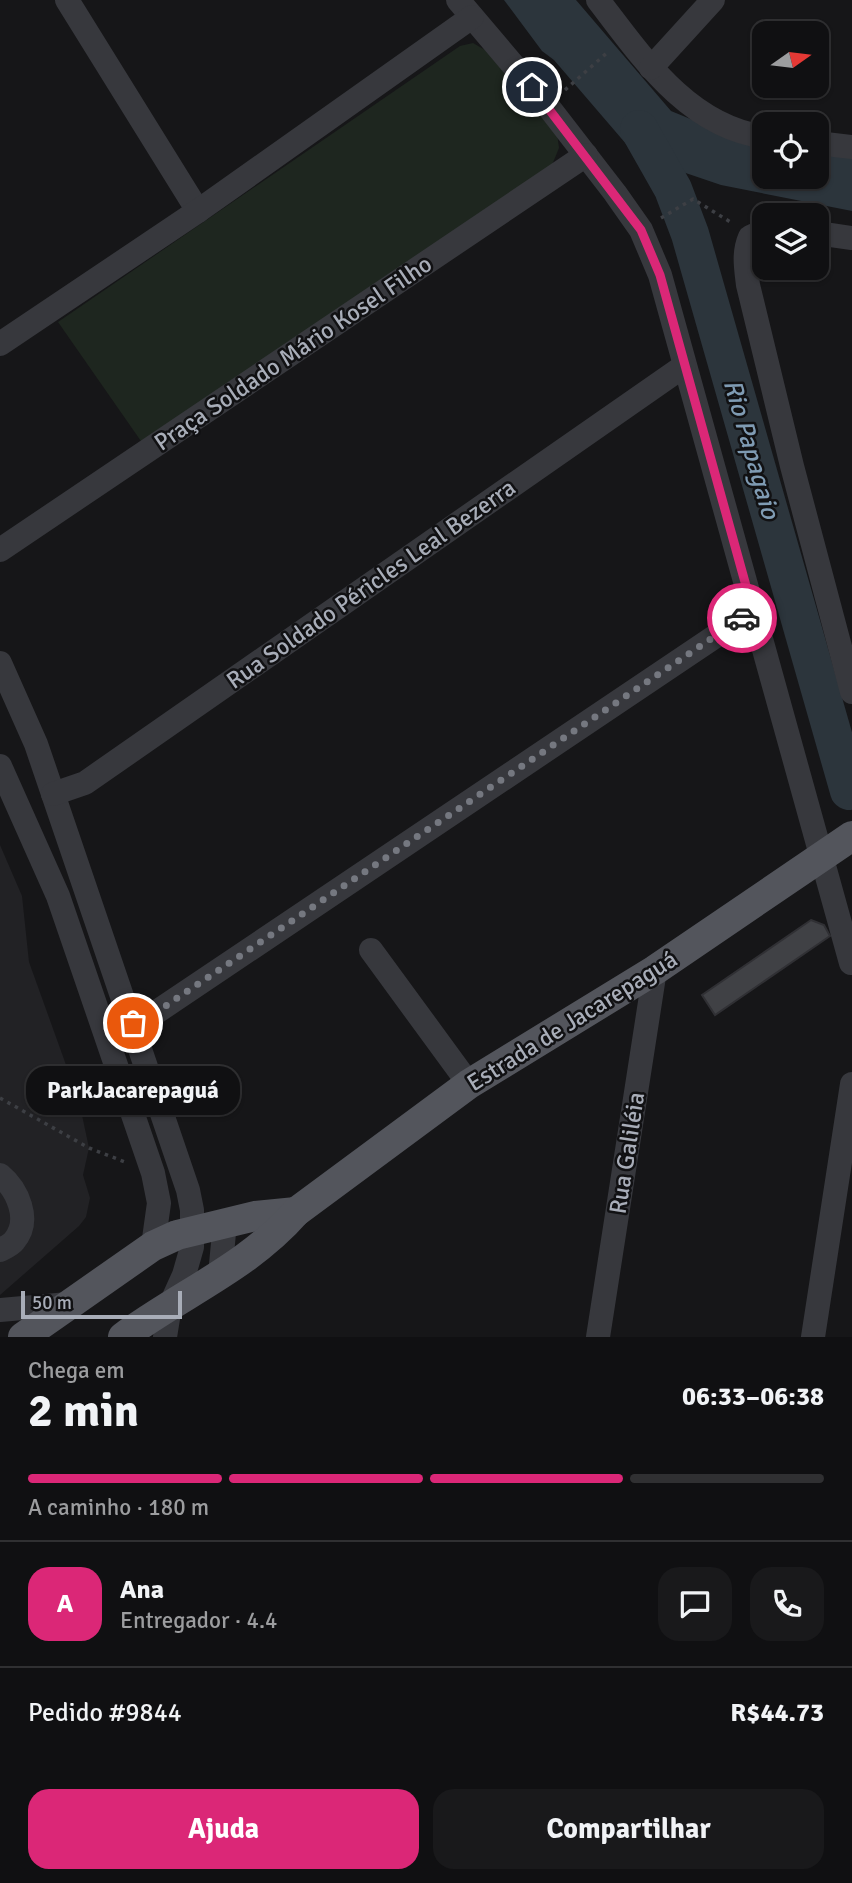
<!DOCTYPE html>
<html lang="pt">
<meta charset="utf-8">
<style>
body{margin:0;font-family:Signika,sans-serif;background:#19191b;color:#f1f3f6;height:100vh;display:flex;flex-direction:column;font-size:26px;white-space:nowrap}
*{box-sizing:border-box;margin:0}
p{font-size:23px;color:#9c9d9f}
.icon{flex:none;width:38px;height:38px;fill:none;stroke:currentColor;stroke-width:2;stroke-linecap:round;stroke-linejoin:round}
.map{position:relative;height:1337px;overflow:hidden}
.details{display:flex;flex-direction:column;background:#101012;flex:1}
.details>*{flex:none}
.needle{width:46px;rotate:76deg}
.tools{position:absolute;left:752px;top:21px;display:grid;gap:14px}
.tools a{display:grid;place-items:center;width:77px;height:77px;border-radius:14px;background:#101012;box-shadow:0 2px 5px #0004,0 0 0 2px #303032;font-size:35px}
.scale{position:absolute;left:21px;bottom:18px;width:161px;box-sizing:border-box;padding-left:7px;border:4px solid #a8adb8;border-top:0;font-size:19px;line-height:24px;white-space:nowrap;color:#a8adb8;-webkit-text-stroke:5px #111113;paint-order:stroke}
.pin{position:absolute;display:grid;place-items:center;width:60px;height:60px;color:#fff;margin:-30px;border:4px solid #fff;border-radius:50%;box-shadow:0 2px 7px #0007}
.courier{position:absolute;display:grid;place-items:center;width:70px;height:70px;margin:-35px;border:5px solid #db2777;border-radius:50%;background:#fff;color:#222;box-shadow:0 2px 9px #0007}
.bubble{position:absolute;height:49px;border-radius:21px;background:#101012;box-shadow:0 2px 5px #0004,0 0 0 2px #303032;font-size:23px;font-weight:700;line-height:49px;text-align:center}
.overview em{font-style:normal;font-weight:700}
.overview div{display:flex;flex-direction:column-reverse}
.overview{display:flex;align-items:center;justify-content:space-between;height:119px;padding:0 28px}
h1{font-size:46px;font-weight:700;line-height:52px}
.bar{display:grid;grid-template-columns:repeat(4,1fr);gap:10px 7px;align-content:center;height:84px;padding:0 28px}
.bar i{height:9px;border-radius:5px;background:#303032}
.bar .on{background:#db2777}
.bar p{grid-column:span 4}
.line{display:flex;align-items:center;gap:18px;padding:0 28px;border-top:2px solid #303032}
.line div{flex:1}
.round{display:grid;place-items:center;flex:none;width:74px;height:74px;border-radius:21px;background:#19191b}
.cta{display:flex;gap:14px;margin-top:auto;padding:14px 28px}
.cta a{flex:1;height:80px;border-radius:21px;background:#db2777;color:#fff;font-size:28px;font-weight:700;line-height:80px;text-align:center}
.cta a+a{background:#19191b;color:#f1f3f6}
.map>svg:first-child{display:block}
.built{fill:#222225}
.green{fill:#1e261f}
.water{fill:#2c353c}
.lines{fill:none;stroke-linecap:round;stroke-linejoin:round}
.river{stroke:#2c353c;stroke-width:38}
.building{fill:#404145;stroke:#303034;stroke-width:2}
.path{stroke:#3d3f44;stroke-width:3.5;stroke-dasharray:3.5 5;stroke-linecap:butt}
.minor{stroke:#37383d;stroke-width:24}
.major{stroke:#53555c;stroke-width:30}
.done{stroke:#757880;stroke-width:7;stroke-dasharray:0 12.6}
.route{stroke:#db2777;stroke-width:9}
.labels{text-anchor:middle;dominant-baseline:central;stroke-width:5;stroke-linejoin:round;paint-order:stroke}
.street-label{font-size:24px;fill:#a8adb8;stroke:#111113}
.water-label{font-size:26px;font-style:italic;fill:#7f9bb3;stroke:#111113}
</style>
<div class="map">
<svg width="852" height="1337" viewBox="0 0 852 1337">
<rect width="100%" height="100%" fill="#161618"/>
<!-- built -->
<polygon class="built" points="0,845 22,896 29,962 79,1101 89,1148 83,1175 90,1198 86,1217 79,1226 0,1295"/>
<!-- green -->
<polygon class="green" points="473,43 485,50 557,133 559,148 552,165 143,444 58,322 460,46"/>
<!-- water -->
<polygon class="water" points="504,0 576,0 671,111 722,132 765,143 765,177 817,177 817,150 852,155 852,211 721,185 668,167 664,176 633,152 554,60 542,51"/>
<g class="lines">
<!-- river -->
<polyline class="river" points="639,129 673,189 690,234 849,791"/>
</g>
<!-- building -->
<polygon class="building" points="811,920 824,925 830,936 715,1015 702,995"/>
<g class="lines">
<!-- path -->
<g class="path">
<polyline points="565,90 609,51"/>
<polyline points="661,218 693,199 732,223"/>
<polyline points="0,1098 89,1148 125,1162"/>
</g>
<!-- minor -->
<g class="minor">
<polyline points="67,0 198,211"/>
<polyline points="458,0 547,105 615,193 641,230 660,275 851,963"/>
<path d="M 598,0 C 641,56 688,127 765,137"/>
<polyline points="651,68 713,0"/>
<polyline points="817,143 852,147"/>
<path d="M 765,230 L 750,237 C 743,253 746,268 748,285 L 792,466 L 852,692"/>
<polyline points="817,233 852,238"/>
<polyline points="0,344 198,211 472,17"/>
<polyline points="0,550 586,155"/>
<polyline points="0,663 36,744 188,1190 192,1210 192,1247 184,1275 170,1306 165,1337"/>
<polyline points="0,766 58,896 153,1173 159,1203 153,1246"/>
<polyline points="53,794 85,783 684,366"/>
<polyline points="371,950 469,1084"/>
<polyline points="133,1023 158,1011 753,611"/>
<path d="M 0,1175 C 17,1189 32,1220 14,1241 C 11,1245 4,1248 0,1250"/>
<polyline points="220,1275 225,1222"/>
<polyline points="0,1310 68,1304"/>
<polyline points="598,1337 655,970"/>
<polyline points="813,1337 852,1084"/>
</g>
<!-- major -->
<g class="major">
<polyline points="23,1337 153,1246 177,1235 255,1216 296,1212"/>
<path d="M 123,1337 C 181,1294 248,1267 296,1212 L 469,1084 L 655,970 L 852,836"/>
</g>
</g>
<g class="lines">
<!-- done -->
<polyline class="done" points="133,1023 158,1011 742,618"/>
<!-- route -->
<polyline class="route" points="532,87 641,230 660,275 753,611 742,618"/>
</g>
<g class="labels">
<!-- street labels -->
<g class="street-label">
<text transform="translate(293 353) rotate(-34)">Praça Soldado Mário Kosel Filho</text>
<text transform="translate(371 584) rotate(-35)">Rua Soldado Péricles Leal Bezerra</text>
<text transform="translate(572 1021) rotate(-32)">Estrada de Jacarepaguá</text>
<text transform="translate(627 1153) rotate(-81)">Rua Galiléia</text>
</g>
<!-- water labels -->
<g class="water-label">
<text transform="translate(751 449) rotate(74)">Rio Papagaio</text>
</g>
</g>
</svg>
<div class="tools">
<a><svg class="needle" viewBox="-14 -14 28 28"><path d="M0-13l5 13h-10z" fill="#e53935"/><path d="M0 13l5-13h-10z" fill="#9c9d9f"/></svg></a>
<a><svg class="icon" aria-label="locate" viewBox="0 0 24 24"><circle cx="12" cy="12" r="6"/><path d="M12 2v4M12 18v4M2 12h4M18 12h4"/></svg></a>
<a><svg class="icon" aria-label="layers" viewBox="0 0 24 24"><path d="M12 4l9 5-9 5-9-5zM3 14l9 5 9-5"/></svg></a>
</div>
<div class="scale">50 m</div>
<div class="pin" style="left:133px;top:1023px;background:#ea580c"><svg class="icon" aria-label="bag" viewBox="0 0 24 24"><path d="M5 8h14l-1 12H6zM9 8a3 3 0 0 1 6 0"/></svg></div>
<div class="pin" style="left:532px;top:87px;background:#1f2937"><svg class="icon" aria-label="home" viewBox="0 0 24 24"><path d="M3 11l9-7 9 7M6 9v11h12V9"/></svg></div>
<div class="courier" style="left:742px;top:618px"><svg class="icon" aria-label="car" viewBox="0 0 24 24"><path d="M5 17H2v-5l4-1 3-4h7l3 4 3 1v5h-3M9 17h6M6 11h13"/><circle cx="7" cy="17" r="2"/><circle cx="17" cy="17" r="2"/></svg></div>
<div class="bubble" style="left:26px;top:1066px;width:214px">ParkJacarepaguá</div>
</div>
<section class="details">
<div class="overview"><div><h1>2 min</h1><p>Chega em</p></div><em>06:33–06:38</em></div>
<div class="bar"><i class="on"></i><i class="on"></i><i class="on"></i><i></i><p>A caminho · 180 m</p></div>
<div class="line" style="height:126px"><b class="round" style="background:#db2777;color:#fff">A</b><div><b>Ana</b><p>Entregador · 4.4</p></div><a class="round"><svg class="icon" aria-label="chat" viewBox="0 0 24 24"><path d="M4 5h16v11H9l-5 4z"/></svg></a><a class="round"><svg class="icon" aria-label="phone" viewBox="0 0 24 24"><path d="M5 4h4l2 5-3 2q2 4 5 5l2-3 5 2v4C11 20 4 13 5 4z"/></svg></a></div>
<div class="line" style="height:91px"><div>Pedido #9844</div><b>R$44.73</b></div>
<div class="cta"><a>Ajuda</a><a>Compartilhar</a></div>
</section>
